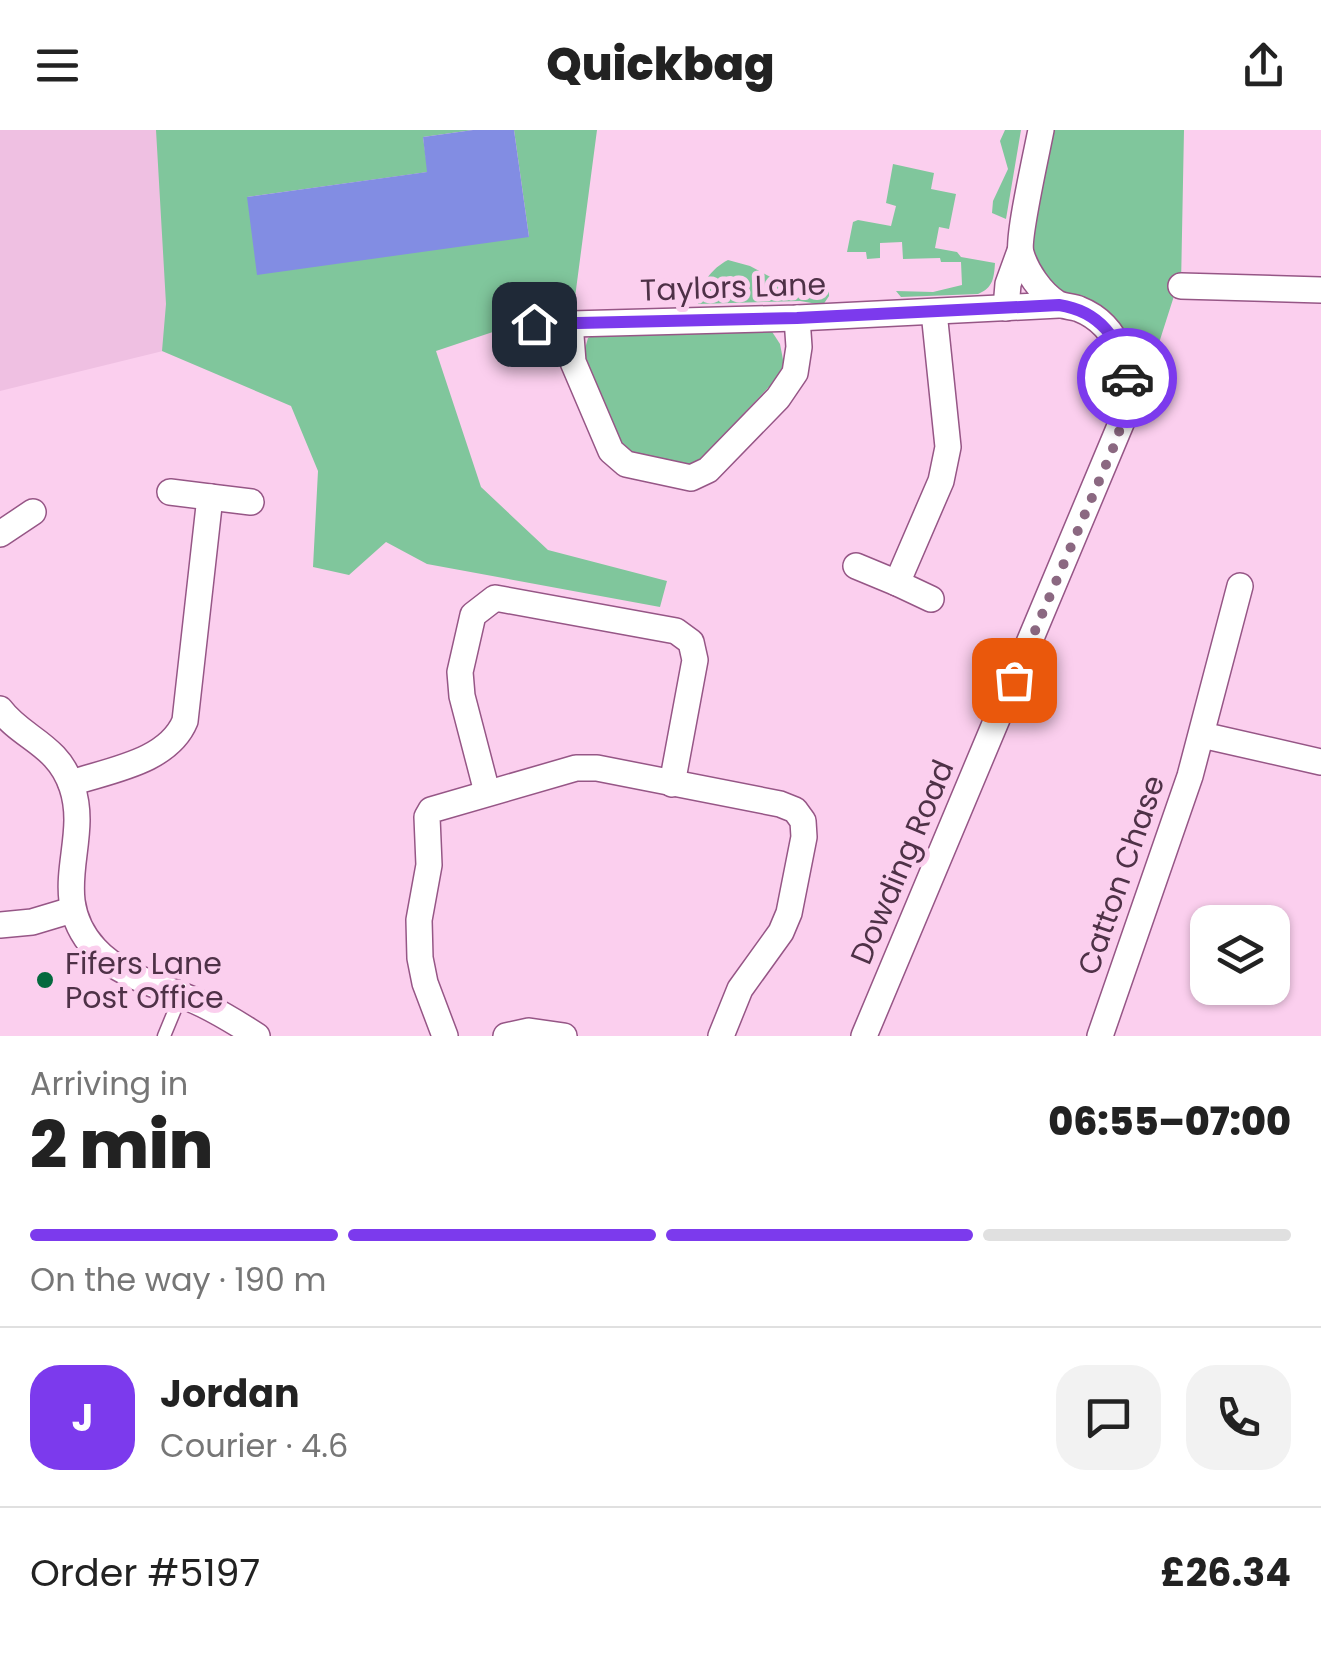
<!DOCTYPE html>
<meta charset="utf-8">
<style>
body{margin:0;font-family:Poppins,sans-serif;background:#f2f2f2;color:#222;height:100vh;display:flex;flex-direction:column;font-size:38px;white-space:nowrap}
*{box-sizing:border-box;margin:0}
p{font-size:32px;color:#767676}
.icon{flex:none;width:55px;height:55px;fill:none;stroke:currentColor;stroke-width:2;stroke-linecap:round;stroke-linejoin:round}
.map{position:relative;height:906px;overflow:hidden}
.panel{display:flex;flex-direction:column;background:#fff;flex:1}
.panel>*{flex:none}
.controls{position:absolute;left:1190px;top:775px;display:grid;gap:20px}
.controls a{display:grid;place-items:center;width:100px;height:100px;border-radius:20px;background:#fff;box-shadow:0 2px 8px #0004;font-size:50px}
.pin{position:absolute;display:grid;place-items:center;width:85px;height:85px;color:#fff;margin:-42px;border-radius:20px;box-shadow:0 5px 15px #0006}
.courier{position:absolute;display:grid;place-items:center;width:100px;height:100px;margin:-50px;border:8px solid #7c3aed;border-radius:50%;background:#fff;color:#222;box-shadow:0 2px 12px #0007}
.head em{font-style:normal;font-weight:800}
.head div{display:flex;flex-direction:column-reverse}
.head{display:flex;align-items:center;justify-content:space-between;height:170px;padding:0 30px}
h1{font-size:65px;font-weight:800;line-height:75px}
.bar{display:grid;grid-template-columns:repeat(4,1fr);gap:15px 10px;align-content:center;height:120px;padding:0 30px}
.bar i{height:12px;border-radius:8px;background:#e0e0e0}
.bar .current{background:#7c3aed}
.bar p{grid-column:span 4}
.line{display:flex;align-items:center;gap:25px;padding:0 30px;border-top:2px solid #e0e0e0}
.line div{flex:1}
.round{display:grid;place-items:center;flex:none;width:105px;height:105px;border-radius:30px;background:#f2f2f2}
header{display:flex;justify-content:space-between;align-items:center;height:130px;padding:0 30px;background:#fff;font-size:45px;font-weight:800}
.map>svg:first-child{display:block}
.built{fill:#efc0e2}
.green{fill:#80c69c}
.water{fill:#828de3}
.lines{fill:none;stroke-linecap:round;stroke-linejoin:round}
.lane-casing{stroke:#965686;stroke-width:15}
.street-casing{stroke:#965686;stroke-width:28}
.lane{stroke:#fff;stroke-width:12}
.street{stroke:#fff;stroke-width:25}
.done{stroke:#8b6881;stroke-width:10;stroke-dasharray:0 18}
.route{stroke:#7c3aed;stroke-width:12}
.poi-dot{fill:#04693e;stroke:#fbcfee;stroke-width:4}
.labels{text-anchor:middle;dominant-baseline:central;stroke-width:10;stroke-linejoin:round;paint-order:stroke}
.street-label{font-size:30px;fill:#4e3147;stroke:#fbcfee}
.poi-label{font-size:30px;fill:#4e3147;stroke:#fbcfee;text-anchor:start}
</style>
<header><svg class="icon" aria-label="menu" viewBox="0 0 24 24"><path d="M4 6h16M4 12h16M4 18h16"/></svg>Quickbag<svg class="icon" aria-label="share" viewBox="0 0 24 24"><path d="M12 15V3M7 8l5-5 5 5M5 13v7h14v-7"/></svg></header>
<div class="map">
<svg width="1321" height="906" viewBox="0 0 1321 906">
<rect width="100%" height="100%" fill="#fbcfee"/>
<!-- built -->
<polygon class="built" points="0,0 233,0 220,207 0,261"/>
<!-- green -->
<g class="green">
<polygon points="156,0 473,0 423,7 428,42 247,67 529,107 514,0 597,0 574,175 436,221 481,357 548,420 667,451 660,477 427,434 386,412 349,445 313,437 318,341 291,276 162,221 166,174"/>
<polygon points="1005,0 1021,0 1006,89 992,83 993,71 1008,39 1000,11"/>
<polygon points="1041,0 1184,0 1181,156 1174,166 1135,288 1112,206 1059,175 1020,121"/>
<path d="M 893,34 L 934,43 L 931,59 L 956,64 L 949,99 L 939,97 L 935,118 L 957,122 L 961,127 L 995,133 C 994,148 993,158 978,164 L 901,167 L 896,161 L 933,162 L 962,155 L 961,132 L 941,132 L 940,128 L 903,129 L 902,112 L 880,113 L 880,128 L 867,129 L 866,122 L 847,122 L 853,92 L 858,90 L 891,96 L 896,76 L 886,73 Z"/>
<path d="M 728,130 L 750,136 L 780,152 L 788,145 L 829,153 L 829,166 L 823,175 L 800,171 L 698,174 C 699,155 712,138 728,130 Z"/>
<polygon points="769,197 780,214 785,240 695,335 630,326 610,312 580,236 588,208 602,200"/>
</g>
<!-- water -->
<polygon class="water" points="473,0 514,0 529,107 257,145 247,67 427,42 423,7"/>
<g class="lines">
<defs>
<polyline id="lane" points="164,906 181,865"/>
<g id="street">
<polyline points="1181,156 1321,160"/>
<polyline points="1006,178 1008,154 1020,121"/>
<polyline points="570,193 573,232 611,321 626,334 691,348 708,340 778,268 795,243 799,217 797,188"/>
<polyline points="534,195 797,188 1059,175"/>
<polyline points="210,367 251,372"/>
<polyline points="0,404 33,382"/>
<polyline points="856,436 897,453"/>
<polyline points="931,469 897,453 941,351 948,317 934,182"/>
<path d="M 0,579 C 22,609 58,614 72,657 C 91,713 46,765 95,819 C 122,849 168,857 204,875 C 222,884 240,895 257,906"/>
<polyline points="1202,605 1321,632"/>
<path d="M 71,653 C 110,640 168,632 185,591 L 210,367 L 170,362"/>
<polyline points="487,662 462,566 460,542 473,485 495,468 676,501 691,512 695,530 672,654"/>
<polyline points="0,795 32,792 72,780"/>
<polyline points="445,906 425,853 420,828 419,790 429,735 427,687 431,680 576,638 597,638 780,674 795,680 803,691 804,707 789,783 781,802 740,859 721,906"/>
<polyline points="506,906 529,901 564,906"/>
<path d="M 864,906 L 1125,284 C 1132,244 1122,196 1079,179 C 1072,176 1064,177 1057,173 C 1041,163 1026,141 1021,123 C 1017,109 1037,21 1041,0"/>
<polyline points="1100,906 1190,646 1240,456"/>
</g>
</defs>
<!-- lane casing -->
<use href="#lane" class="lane-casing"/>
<!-- street casing -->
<use href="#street" class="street-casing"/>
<!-- lane -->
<use href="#lane" class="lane"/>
<!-- street -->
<use href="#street" class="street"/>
</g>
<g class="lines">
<!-- done -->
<polyline class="done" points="1014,550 1117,309 1127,273 1127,248"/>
<!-- route -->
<path class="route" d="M 534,194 L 797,188 L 1059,175 C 1099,181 1121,209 1127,248"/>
</g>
<!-- markers -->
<circle class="poi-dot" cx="45" cy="850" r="10"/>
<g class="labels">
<!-- street labels -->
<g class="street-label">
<text transform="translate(733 157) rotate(-2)">Taylors Lane</text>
<text transform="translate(902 732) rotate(-67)">Dowding Road</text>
<text transform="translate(1121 745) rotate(-71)">Catton Chase</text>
</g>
<!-- poi labels -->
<g class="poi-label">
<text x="65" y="833">Fifers Lane<tspan x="65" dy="34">Post Office</tspan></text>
</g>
</g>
</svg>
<div class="controls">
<a><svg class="icon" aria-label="layers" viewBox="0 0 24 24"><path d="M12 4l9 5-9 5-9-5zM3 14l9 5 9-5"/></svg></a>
</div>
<div class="pin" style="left:1014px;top:550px;background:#ea580c"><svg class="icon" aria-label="bag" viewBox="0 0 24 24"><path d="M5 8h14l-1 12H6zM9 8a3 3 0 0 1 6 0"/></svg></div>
<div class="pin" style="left:534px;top:194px;background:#1f2937"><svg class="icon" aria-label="home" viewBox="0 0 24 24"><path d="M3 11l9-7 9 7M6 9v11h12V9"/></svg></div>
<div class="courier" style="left:1127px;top:248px"><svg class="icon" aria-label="car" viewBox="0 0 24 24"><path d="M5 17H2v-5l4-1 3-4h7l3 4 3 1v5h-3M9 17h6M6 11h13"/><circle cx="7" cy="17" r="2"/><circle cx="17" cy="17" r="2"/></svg></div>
</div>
<section class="panel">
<div class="head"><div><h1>2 min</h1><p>Arriving in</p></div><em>06:55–07:00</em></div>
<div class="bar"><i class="current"></i><i class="current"></i><i class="current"></i><i></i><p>On the way · 190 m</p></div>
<div class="line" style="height:180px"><b class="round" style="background:#7c3aed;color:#fff">J</b><div><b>Jordan</b><p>Courier · 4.6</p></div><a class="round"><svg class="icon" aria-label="chat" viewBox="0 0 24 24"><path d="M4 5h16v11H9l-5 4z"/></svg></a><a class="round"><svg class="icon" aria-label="phone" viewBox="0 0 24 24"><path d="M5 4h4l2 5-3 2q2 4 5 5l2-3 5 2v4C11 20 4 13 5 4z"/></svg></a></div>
<div class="line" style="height:130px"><div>Order #5197</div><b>£26.34</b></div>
</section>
